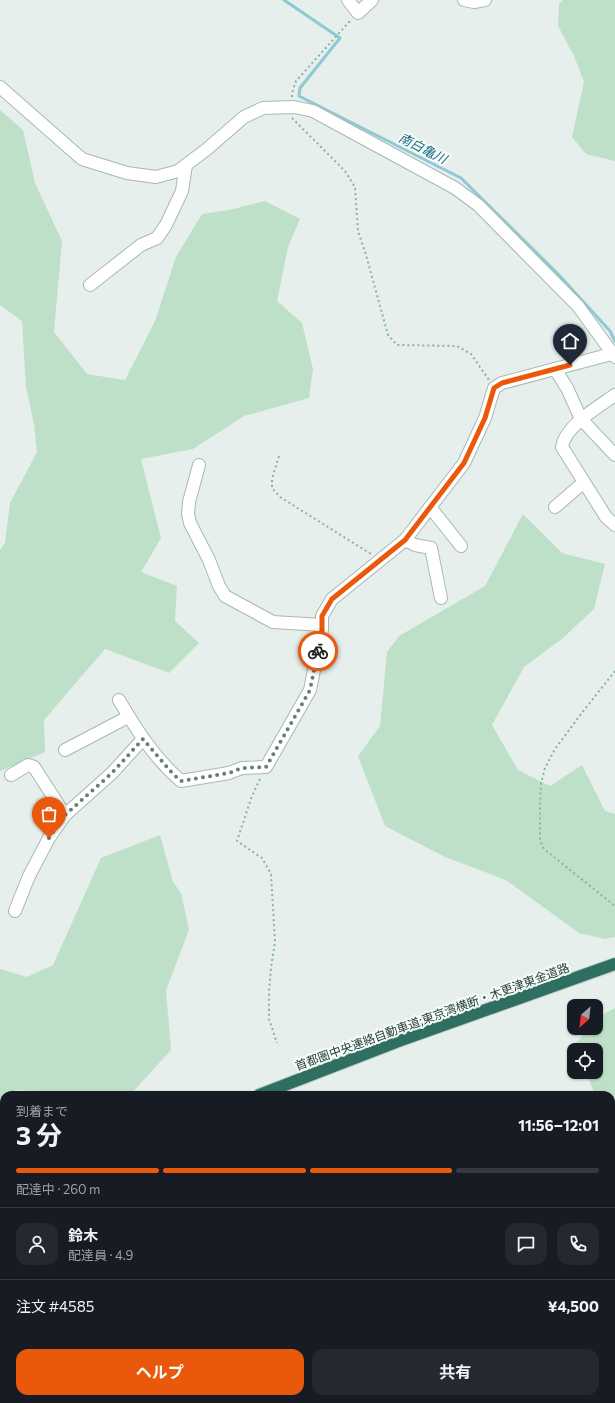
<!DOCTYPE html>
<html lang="ja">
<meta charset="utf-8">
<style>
body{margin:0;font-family:Commissioner,"Noto Sans JP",sans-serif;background:#242831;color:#f1f3f6;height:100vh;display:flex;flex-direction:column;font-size:15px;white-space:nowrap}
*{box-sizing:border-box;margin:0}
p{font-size:13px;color:#9ea1a6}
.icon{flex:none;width:22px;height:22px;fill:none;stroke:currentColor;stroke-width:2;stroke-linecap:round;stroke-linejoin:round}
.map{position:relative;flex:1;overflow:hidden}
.details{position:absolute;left:0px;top:1091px;width:615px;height:312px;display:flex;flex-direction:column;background:#171b24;border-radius:12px 12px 0 0;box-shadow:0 1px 3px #0004}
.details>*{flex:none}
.needle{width:26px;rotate:208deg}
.buttons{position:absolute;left:567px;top:999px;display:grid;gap:8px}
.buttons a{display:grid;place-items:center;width:36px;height:36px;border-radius:8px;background:#171b24;box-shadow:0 1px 3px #0004;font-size:20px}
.pin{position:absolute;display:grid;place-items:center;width:34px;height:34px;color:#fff;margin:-41px -17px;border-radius:50% 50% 50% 0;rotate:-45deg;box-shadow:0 0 4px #0007}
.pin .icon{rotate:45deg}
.courier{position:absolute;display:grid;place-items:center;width:40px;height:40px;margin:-20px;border:3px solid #ea580c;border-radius:50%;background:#fff;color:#222;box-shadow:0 1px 5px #0007}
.overview em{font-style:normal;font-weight:700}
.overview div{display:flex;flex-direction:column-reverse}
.overview{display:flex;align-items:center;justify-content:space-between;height:68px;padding:0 16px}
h1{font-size:26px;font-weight:700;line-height:30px}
.bar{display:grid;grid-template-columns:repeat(4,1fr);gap:6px 4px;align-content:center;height:48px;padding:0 16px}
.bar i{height:5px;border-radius:3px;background:#363941}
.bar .active{background:#ea580c}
.bar p{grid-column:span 4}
.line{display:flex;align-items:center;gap:10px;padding:0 16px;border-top:1px solid #363941}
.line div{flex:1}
.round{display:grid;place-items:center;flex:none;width:42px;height:42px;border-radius:12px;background:#242831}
.primary-button{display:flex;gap:8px;margin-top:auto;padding:8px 16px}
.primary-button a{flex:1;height:46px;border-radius:12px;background:#ea580c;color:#fff;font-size:16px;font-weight:700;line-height:46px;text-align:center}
.primary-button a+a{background:#242831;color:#f1f3f6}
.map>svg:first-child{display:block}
.green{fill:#bfe0c8}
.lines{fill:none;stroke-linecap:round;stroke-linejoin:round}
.stream{stroke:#8ec9d4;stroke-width:3}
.building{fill:#bbcac4;stroke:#b8c9c2}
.minor-casing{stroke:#a8b8b2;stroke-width:14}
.highway-casing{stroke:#c2cac8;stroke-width:14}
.path{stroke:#86b3a5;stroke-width:2;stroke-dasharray:2 3;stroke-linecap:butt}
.minor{stroke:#fff;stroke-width:12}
.highway{stroke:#2f6f62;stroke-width:12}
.done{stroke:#687f78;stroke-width:4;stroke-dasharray:0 7.2}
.route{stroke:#ea580c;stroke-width:5}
.labels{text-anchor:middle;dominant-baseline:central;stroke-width:4;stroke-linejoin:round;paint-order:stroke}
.street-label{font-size:12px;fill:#24423a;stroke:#f7fbf9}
.water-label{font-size:13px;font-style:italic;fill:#1c6f80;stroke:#f7fbf9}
</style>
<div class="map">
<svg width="615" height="1403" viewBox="0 0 615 1403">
<rect width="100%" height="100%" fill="#e6efeb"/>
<!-- green -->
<g class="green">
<polygon points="563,0 615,0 615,161 586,154 572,137 584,82 574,56 558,26 559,4"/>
<polygon points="0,110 23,130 35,183 62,241 54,332 87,374 125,380 155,321 176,257 202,214 229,210 265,201 300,219 288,247 277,301 302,323 313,369 309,398 244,416 193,449 141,459 161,538 141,572 177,586 175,621 199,643 169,673 105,649 44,720 45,752 0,771 0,550 5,543 10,503 37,452 34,424 26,387 22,321 0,305"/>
<polygon points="523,514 562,553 605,564 594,609 563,638 524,667 492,725 518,770 550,786 582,765 605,811 615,814 615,937 605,939 579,933 506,880 445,857 385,826 358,756 380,726 387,652 399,636 485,586"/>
<polygon points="160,835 173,882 181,893 189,930 166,990 171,1050 130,1095 16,1090 8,1095 4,1095 4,1098 0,1100 0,969 27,977 53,965 101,858"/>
<polygon points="615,1008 615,1403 609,1403 607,1399 611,1399 611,1095 595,1095 586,1072 596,1072 596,1050 577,1050 575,1044 589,1028 596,1028 596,1021 600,1016"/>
<polygon points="4,1252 4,1315 0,1323 0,1263"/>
</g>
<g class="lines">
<!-- stream -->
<polyline class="stream" points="284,0 340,38 300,88 299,96 461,178 558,274 610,331 615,341"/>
</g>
<!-- building -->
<g class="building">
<polygon points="1,1374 4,1375 4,1390 0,1390"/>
<polygon points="124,1399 149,1399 151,1401 149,1403 124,1403 122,1401"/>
<polygon points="200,1399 210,1399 212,1403 198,1403 197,1401"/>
<polygon points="328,1399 350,1399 351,1403 328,1403"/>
<rect x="384" y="1399" width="24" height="4"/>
<polygon points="431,1399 451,1400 451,1403 431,1403"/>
<rect x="468" y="1399" width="12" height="4"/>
<polygon points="539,1399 567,1400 567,1403 539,1403"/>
<rect x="572" y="1399" width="18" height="4"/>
</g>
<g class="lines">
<defs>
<g id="minor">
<polyline points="348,0 358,13 372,0"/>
<polyline points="464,0 474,2 485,0"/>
<polyline points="0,87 82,159 127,173 156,177 178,171 207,149 244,117 263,108 294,107 313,111 455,188 478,205 578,306 615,357"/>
<polyline points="90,285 141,245 157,238 166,225 182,191 186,165"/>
<polyline points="555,369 567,388 581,419 615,455"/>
<path d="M 615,395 C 598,407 565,426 562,447 L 606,517 L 615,525"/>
<polyline points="199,465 189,502 188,514 190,523 209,560 219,586 225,596 273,622 322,625"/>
<polyline points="430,507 461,546"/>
<polyline points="555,507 584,482"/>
<polyline points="405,540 415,545 431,548 441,598"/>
<path d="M 119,700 C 136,729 155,759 181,781 L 229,773 L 242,768 L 266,767 L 310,690 L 322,630 L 322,616 L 332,599 L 405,540 L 464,463 L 485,418 L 494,388 L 502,383 L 615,353"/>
<polyline points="65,750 128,717"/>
<polyline points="11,775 28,765 34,767 65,815"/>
<polyline points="15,911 29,876 49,838 65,815 112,773 143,739"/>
<polyline points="110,1399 115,1403"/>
<polyline points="157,1399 161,1403"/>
<polyline points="282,1399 282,1403"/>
<polyline points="320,1399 320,1403"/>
<polyline points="459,1399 459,1403"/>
<polyline points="600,1399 603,1403"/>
<polyline points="20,1403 21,1399"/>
<polyline points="182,1403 189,1399"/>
<polyline points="249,1403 259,1399"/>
<polyline points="420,1403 421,1399"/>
<polyline points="499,1403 500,1399"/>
</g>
<g id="highway">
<polyline points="259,1095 404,1039 615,964"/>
<polyline points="0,1227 4,1225"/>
</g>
</defs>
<!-- minor casing -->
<use href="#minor" class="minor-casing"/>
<!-- highway casing -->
<use href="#highway" class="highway-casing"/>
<!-- path -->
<g class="path">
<polyline points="292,97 292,93 296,81 350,21"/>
<polyline points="292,118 345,171 355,187 358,231 366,255 388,335 397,345 457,346 471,354 489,380"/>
<polyline points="279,456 272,479 272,488 280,497 371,554"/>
<polyline points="615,671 581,714 555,749 545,768 541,783 540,805 540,840 544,849 615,906"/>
<polyline points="260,779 252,796 237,841 262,858 271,874 275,942 271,967 269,992 269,1019 277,1043"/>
<polyline points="0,1343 4,1330"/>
</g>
<!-- minor -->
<use href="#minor" class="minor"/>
<!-- highway -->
<use href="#highway" class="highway"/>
</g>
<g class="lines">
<!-- done -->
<polyline class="done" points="49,838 65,815 112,773 143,739 173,774 181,781 229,773 242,768 266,767 310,690 318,651"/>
<!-- route -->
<polyline class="route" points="318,651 322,630 322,616 332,599 405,540 464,463 485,418 494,388 502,383 570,365"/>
</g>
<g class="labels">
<!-- street labels -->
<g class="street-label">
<text transform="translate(432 1016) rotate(-20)">首都圏中央連絡自動車道;東京湾横断・木更津東金道路</text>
</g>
<!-- water labels -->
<g class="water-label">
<text transform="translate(423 148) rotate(27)">南白亀川</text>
</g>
</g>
</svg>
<div class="buttons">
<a><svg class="needle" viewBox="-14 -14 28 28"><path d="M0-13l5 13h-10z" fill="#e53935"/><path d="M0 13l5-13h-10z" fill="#9ea1a6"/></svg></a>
<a><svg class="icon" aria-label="locate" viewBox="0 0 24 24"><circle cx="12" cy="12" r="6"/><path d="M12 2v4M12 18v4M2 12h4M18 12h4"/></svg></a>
</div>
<div class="pin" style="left:49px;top:838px;background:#ea580c"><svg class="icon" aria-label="bag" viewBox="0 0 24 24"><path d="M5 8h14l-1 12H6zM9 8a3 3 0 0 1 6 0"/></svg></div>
<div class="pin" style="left:570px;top:365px;background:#1f2937"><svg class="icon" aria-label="home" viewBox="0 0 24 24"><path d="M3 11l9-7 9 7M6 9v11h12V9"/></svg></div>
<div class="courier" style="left:318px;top:651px"><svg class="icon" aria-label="bike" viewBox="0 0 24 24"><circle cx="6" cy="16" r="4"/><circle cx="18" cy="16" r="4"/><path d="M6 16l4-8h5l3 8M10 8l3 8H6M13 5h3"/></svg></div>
<section class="details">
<div class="overview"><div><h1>3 分</h1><p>到着まで</p></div><em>11:56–12:01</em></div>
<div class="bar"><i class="active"></i><i class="active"></i><i class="active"></i><i></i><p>配達中 · 260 m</p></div>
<div class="line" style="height:72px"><a class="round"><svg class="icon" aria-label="person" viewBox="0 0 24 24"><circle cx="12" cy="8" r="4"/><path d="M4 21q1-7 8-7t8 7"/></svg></a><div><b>鈴木</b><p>配達員 · 4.9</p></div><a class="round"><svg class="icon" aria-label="chat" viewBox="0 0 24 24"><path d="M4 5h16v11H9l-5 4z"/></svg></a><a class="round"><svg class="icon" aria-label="phone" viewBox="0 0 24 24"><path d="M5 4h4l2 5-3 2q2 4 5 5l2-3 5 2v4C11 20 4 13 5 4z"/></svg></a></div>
<div class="line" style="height:52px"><div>注文 #4585</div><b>¥4,500</b></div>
<div class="primary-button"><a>ヘルプ</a><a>共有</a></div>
</section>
</div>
